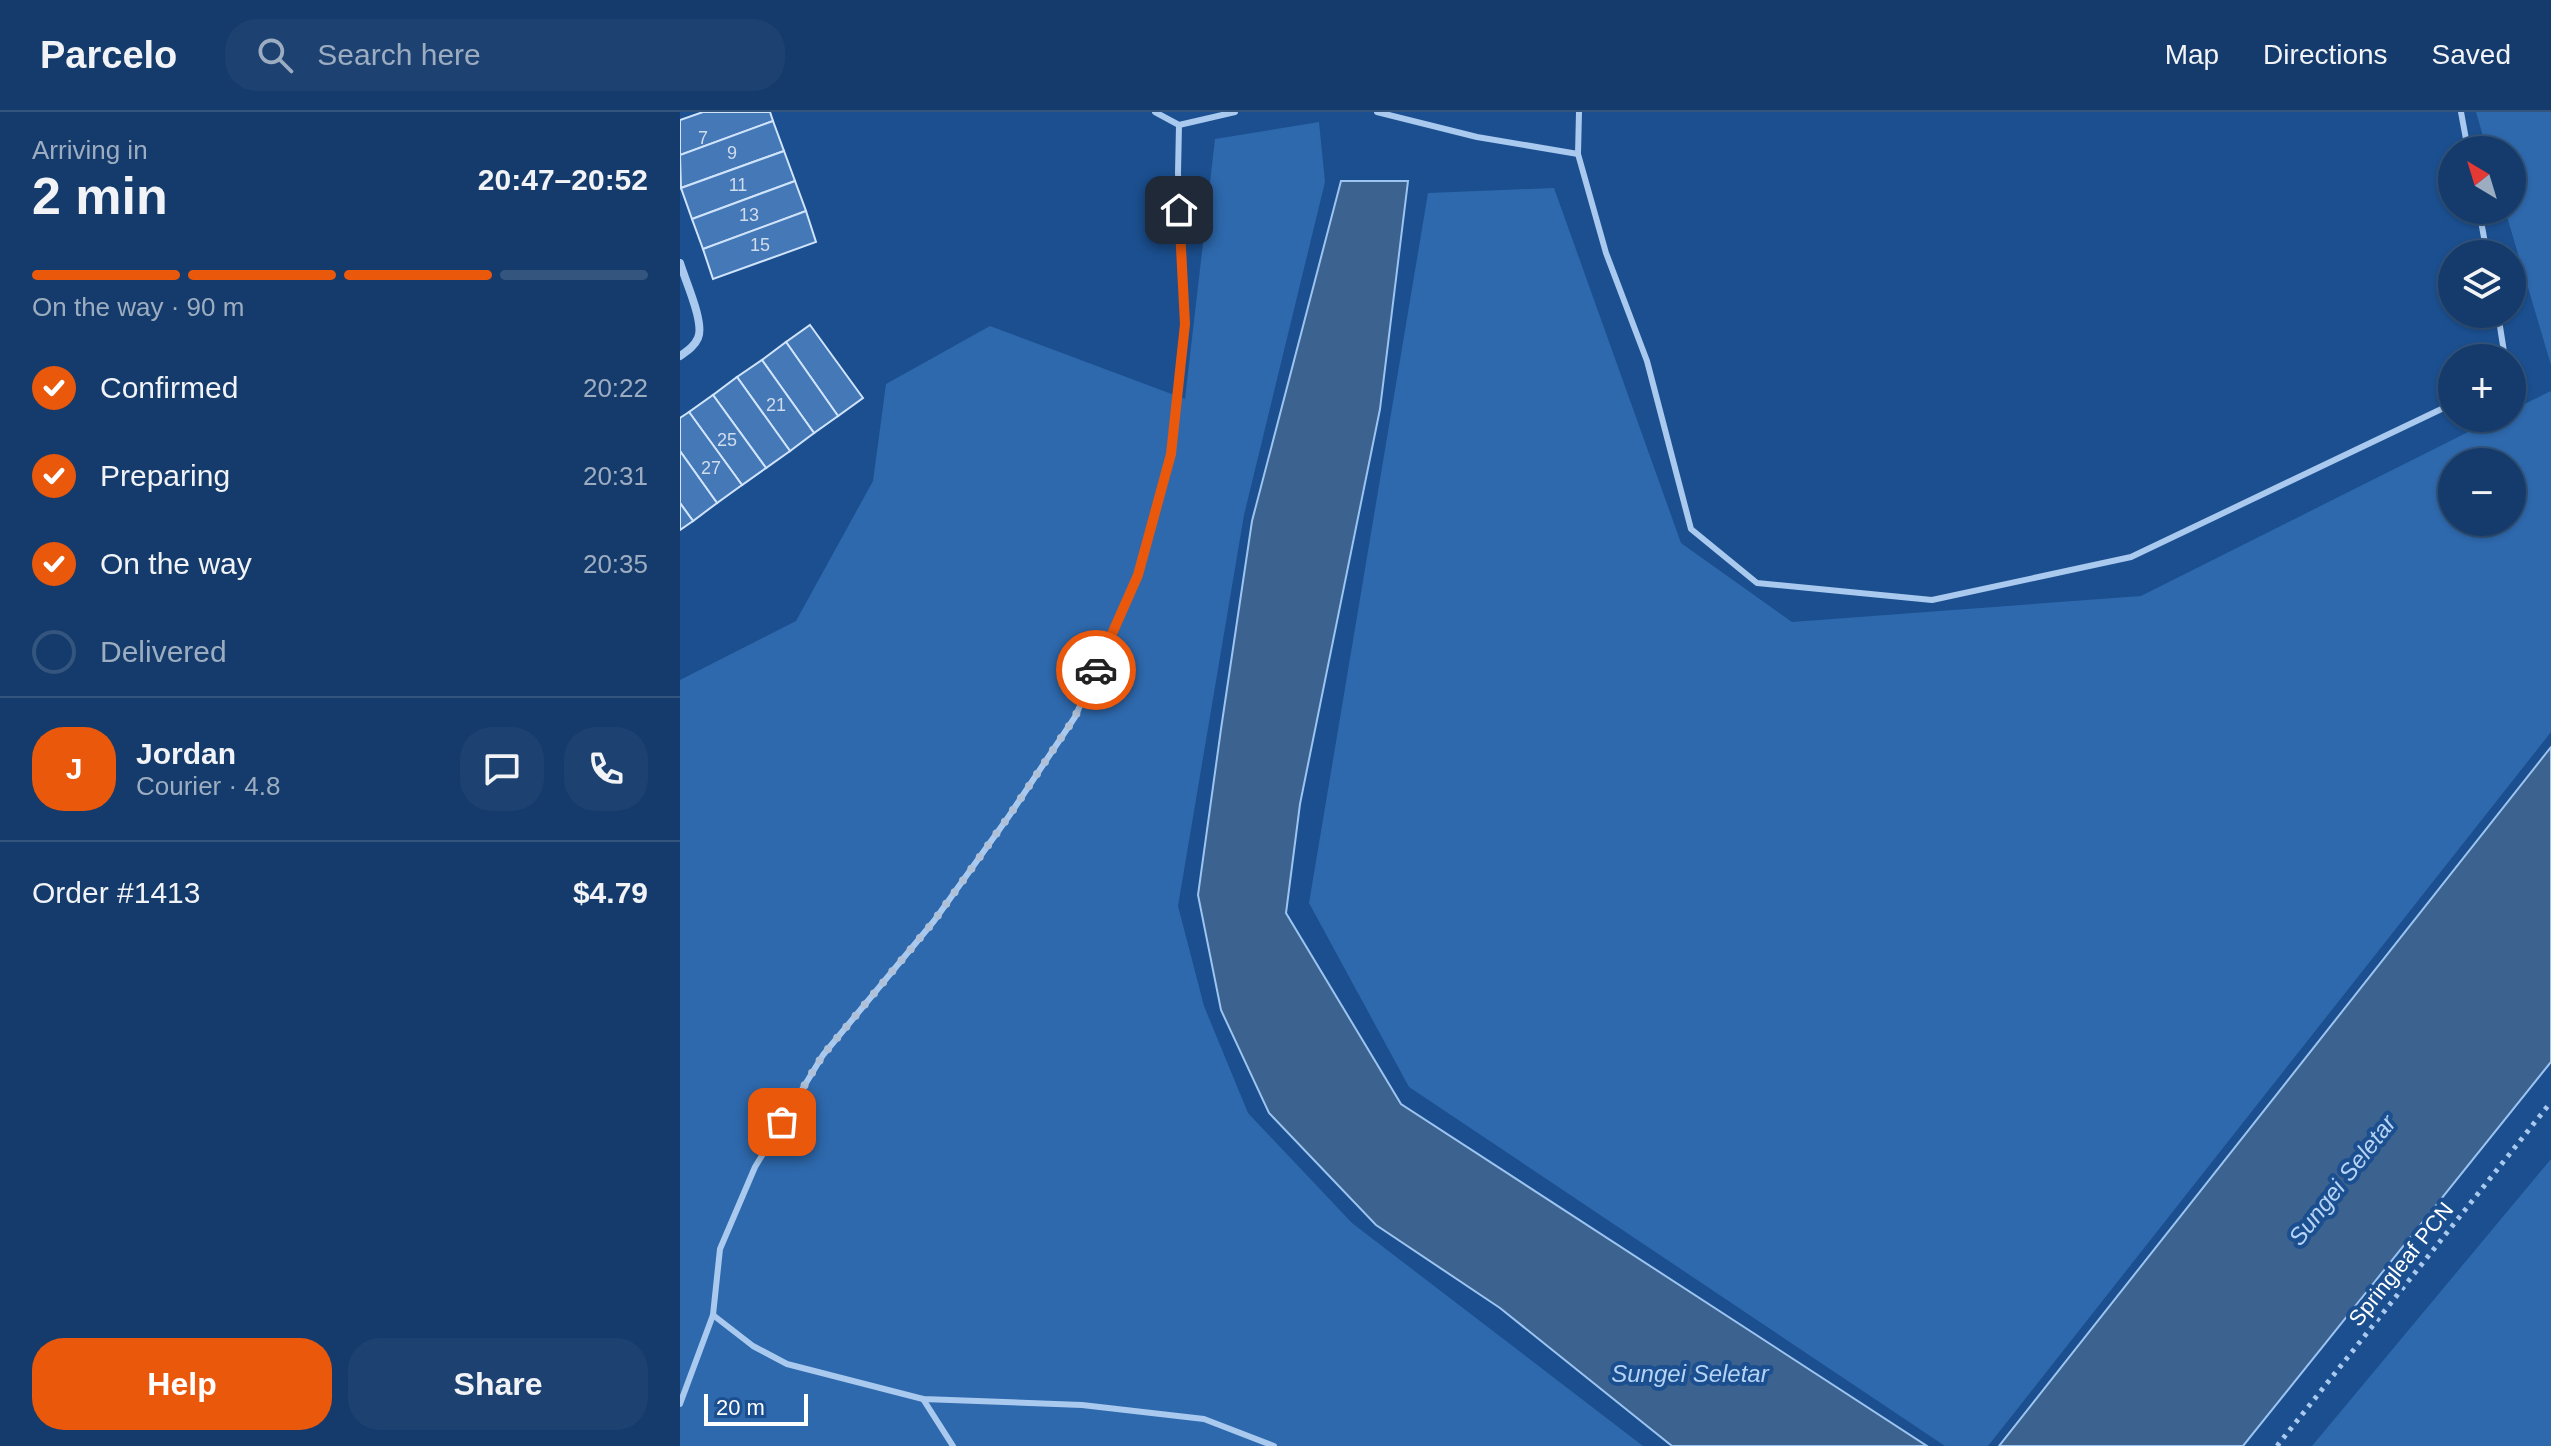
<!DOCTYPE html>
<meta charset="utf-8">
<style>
body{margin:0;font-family:Arial,sans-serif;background:#1d4271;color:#f1f3f6;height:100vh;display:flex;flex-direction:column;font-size:30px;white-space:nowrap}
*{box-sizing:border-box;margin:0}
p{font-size:26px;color:#9dadc1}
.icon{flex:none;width:44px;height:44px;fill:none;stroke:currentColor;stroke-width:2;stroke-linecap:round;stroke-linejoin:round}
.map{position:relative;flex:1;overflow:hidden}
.panel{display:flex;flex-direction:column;background:#143b6b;width:680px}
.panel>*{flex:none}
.needle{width:52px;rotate:322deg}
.fabs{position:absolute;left:1758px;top:24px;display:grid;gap:16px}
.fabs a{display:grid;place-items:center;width:88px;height:88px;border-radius:50%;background:#143b6b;box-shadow:0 2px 6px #0004,0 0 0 2px #33557e;font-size:40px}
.scale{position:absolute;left:24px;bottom:20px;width:104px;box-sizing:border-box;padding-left:8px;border:4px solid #fff;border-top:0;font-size:22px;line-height:28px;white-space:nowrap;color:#fff;-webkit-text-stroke:6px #1b4f8f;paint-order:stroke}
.pin{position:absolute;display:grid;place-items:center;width:68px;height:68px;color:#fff;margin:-34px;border-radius:16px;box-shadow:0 4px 12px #0006}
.courier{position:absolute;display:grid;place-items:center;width:80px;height:80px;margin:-40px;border:6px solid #ea580c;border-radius:50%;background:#fff;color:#222;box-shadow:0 2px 10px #0007}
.headline em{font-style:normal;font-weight:800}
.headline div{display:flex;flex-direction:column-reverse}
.headline{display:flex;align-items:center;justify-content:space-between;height:136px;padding:0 32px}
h1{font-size:52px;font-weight:800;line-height:60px}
.bar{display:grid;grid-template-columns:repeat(4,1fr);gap:12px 8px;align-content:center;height:96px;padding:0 32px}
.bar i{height:10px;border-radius:6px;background:#33557e}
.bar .current{background:#ea580c}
.bar p{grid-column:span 4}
.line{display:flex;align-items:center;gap:20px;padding:0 32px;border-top:2px solid #33557e}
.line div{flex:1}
.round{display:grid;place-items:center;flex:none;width:84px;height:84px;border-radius:32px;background:#1d4271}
ol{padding:0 32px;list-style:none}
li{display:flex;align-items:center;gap:24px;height:88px}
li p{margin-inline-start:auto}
li .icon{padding:8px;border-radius:50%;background:#ea580c;color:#fff;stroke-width:4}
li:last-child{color:#9dadc1}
li i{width:44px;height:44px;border:4px solid #33557e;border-radius:50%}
.action{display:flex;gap:16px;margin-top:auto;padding:16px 32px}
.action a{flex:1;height:92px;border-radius:32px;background:#ea580c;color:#fff;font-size:32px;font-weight:800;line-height:92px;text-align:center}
.action a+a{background:#1d4271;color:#f1f3f6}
header{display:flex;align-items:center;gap:48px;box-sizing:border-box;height:112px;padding:0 40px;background:#143b6b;border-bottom:2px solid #33557e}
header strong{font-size:38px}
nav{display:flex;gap:44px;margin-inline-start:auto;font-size:28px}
.search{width:560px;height:72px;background:#1d4271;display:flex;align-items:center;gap:20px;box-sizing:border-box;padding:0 28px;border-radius:32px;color:#9dadc1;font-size:30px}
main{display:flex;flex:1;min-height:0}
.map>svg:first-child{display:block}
.green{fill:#2e69ad;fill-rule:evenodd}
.water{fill:#3c6290;stroke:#9cc4f0;stroke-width:2}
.building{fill:#4478b7;stroke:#cfe3fa;stroke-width:2}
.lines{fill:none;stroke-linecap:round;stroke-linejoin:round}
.path{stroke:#a9c9ee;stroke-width:5;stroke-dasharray:4 6;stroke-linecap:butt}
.lane{stroke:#a9c9ee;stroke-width:6}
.street{stroke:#a9c9ee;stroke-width:8}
.done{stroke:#afc1d8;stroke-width:8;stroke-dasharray:0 14.4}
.route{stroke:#ea580c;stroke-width:10}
.labels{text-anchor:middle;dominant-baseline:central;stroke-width:8;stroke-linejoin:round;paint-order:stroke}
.number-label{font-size:18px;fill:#d0dded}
.street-label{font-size:22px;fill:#fff;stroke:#1b4f8f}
.water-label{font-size:24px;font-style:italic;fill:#b5d3f5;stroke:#1b4f8f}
</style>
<header>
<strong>Parcelo</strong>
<div class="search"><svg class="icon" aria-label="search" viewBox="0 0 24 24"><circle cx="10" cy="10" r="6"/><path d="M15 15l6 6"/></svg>Search here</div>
<nav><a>Map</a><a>Directions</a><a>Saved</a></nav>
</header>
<main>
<section class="panel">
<div class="headline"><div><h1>2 min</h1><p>Arriving in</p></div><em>20:47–20:52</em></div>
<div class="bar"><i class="current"></i><i class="current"></i><i class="current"></i><i></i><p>On the way · 90 m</p></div>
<ol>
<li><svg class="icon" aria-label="check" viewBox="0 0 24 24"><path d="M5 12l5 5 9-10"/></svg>Confirmed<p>20:22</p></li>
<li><svg class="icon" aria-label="check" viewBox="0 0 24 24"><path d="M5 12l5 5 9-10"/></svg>Preparing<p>20:31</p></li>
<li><svg class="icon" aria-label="check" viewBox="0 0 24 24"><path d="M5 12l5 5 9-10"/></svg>On the way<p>20:35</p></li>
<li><i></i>Delivered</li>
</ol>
<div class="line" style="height:144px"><b class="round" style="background:#ea580c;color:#fff">J</b><div><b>Jordan</b><p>Courier · 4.8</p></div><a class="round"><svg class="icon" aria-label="chat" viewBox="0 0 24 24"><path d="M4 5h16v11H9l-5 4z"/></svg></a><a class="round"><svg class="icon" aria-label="phone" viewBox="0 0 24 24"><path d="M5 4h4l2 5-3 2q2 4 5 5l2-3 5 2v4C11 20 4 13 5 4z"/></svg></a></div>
<div class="line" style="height:104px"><div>Order #1413</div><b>$4.79</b></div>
<div class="action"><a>Help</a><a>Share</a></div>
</section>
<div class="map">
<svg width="1871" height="1334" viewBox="0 0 1871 1334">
<rect width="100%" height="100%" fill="#1b4f8f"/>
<!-- green -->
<g class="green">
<polygon points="1796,0 1871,0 1871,253 1825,98 1832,98 1832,38 1807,38"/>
<polygon points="639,10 645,70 564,403 498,794 524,894 568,1001 672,1111 963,1334 0,1334 0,568 116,509 193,369 206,272 310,214 505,287 535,27"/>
<path d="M 874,76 L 1001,431 L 1112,510 L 1461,484 L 1816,306 L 1832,306 L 1832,298 L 1871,279 L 1871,620 L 1308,1334 L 1265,1334 L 729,975 L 629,791 L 748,81 ZM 1772,350 L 1832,350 L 1832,410 L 1772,410 Z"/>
<polygon points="1871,1047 1871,1334 1632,1334"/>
</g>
<!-- water -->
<g class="water">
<polygon points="661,69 728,69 700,297 620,692 606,801 721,992 1247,1334 992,1334 820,1196 696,1113 589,1001 541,898 518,783 541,617 572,409"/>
<polygon points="1871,635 1871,950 1563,1334 1319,1334"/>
</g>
<!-- building -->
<g class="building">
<polygon points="23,0 90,0 93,9 0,43 0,8"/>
<polygon points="93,9 104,39 1,76 0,43"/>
<polygon points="104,39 115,69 12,107 1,76"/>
<polygon points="115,69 126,99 23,137 12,107"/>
<polygon points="126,99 136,130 33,167 23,137"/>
<polygon points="130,213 183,286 158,304 106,230"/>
<polygon points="106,230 158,304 134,321 82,248"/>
<polygon points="82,248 134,321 110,339 57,265"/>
<polygon points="57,265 110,339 86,356 33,283"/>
<polygon points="33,283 86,356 62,373 9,300"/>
<polygon points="9,300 62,373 37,391 0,339 0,306"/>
<polygon points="0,339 37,391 13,409 0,391"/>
<polygon points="0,391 13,409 0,418"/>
</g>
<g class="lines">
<!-- path -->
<polyline class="path" points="1597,1334 1871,990"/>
<!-- lane -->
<g class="lane">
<polyline points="475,0 499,13 555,0"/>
<polyline points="697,0 797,25 898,42"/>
<polyline points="899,0 898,42 926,141 967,249 1011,417 1077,471 1252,488 1451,445 1772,292"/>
<polyline points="1781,0 1788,38"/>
<polyline points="1799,98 1807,142"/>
<polyline points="1818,202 1825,246"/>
<polyline points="33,1203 73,1234 107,1252 243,1287 402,1293 524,1307 594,1334"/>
<polyline points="243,1287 273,1334"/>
<polyline points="0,1292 33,1203 40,1137 75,1055 143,943 254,809 329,704 395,605 458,463 491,342 505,212 498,61 499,13"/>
</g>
<!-- street -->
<path class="street" d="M 0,151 C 5,168 25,211 18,226 C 14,235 7,239 0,244"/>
</g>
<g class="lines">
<!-- done -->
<polyline class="done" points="102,1010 143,943 254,809 329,704 395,605 416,558"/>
<!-- route -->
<polyline class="route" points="416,558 458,463 491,342 505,212 499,98"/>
</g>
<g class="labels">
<!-- number labels -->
<g class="number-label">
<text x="23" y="26">7</text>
<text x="52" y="41">9</text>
<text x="58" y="73">11</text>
<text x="69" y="103">13</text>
<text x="80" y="133">15</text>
<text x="96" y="293">21</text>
<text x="47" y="328">25</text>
<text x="31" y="356">27</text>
</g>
<!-- street labels -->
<g class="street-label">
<text transform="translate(1721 1152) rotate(-51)">Springleaf PCN</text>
</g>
<!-- water labels -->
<g class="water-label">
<text transform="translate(1662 1068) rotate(-52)">Sungei Seletar</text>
<text x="1010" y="1261">Sungei Seletar</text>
</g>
</g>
</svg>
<div class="fabs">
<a><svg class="needle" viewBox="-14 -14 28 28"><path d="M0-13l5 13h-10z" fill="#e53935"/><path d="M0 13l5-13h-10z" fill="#9dadc1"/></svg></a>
<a><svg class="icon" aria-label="layers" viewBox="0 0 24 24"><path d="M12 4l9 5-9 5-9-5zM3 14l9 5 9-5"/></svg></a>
<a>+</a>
<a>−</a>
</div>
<div class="scale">20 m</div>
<div class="pin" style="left:102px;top:1010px;background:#ea580c"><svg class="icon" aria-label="bag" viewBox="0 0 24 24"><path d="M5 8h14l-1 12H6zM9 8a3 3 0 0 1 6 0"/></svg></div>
<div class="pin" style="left:499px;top:98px;background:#1f2937"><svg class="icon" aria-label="home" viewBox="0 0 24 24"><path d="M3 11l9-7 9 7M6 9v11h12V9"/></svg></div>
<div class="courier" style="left:416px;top:558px"><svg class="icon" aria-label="car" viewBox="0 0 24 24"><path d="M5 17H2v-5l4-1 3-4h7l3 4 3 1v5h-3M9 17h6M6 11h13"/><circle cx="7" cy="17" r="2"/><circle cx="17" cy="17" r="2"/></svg></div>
</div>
</main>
